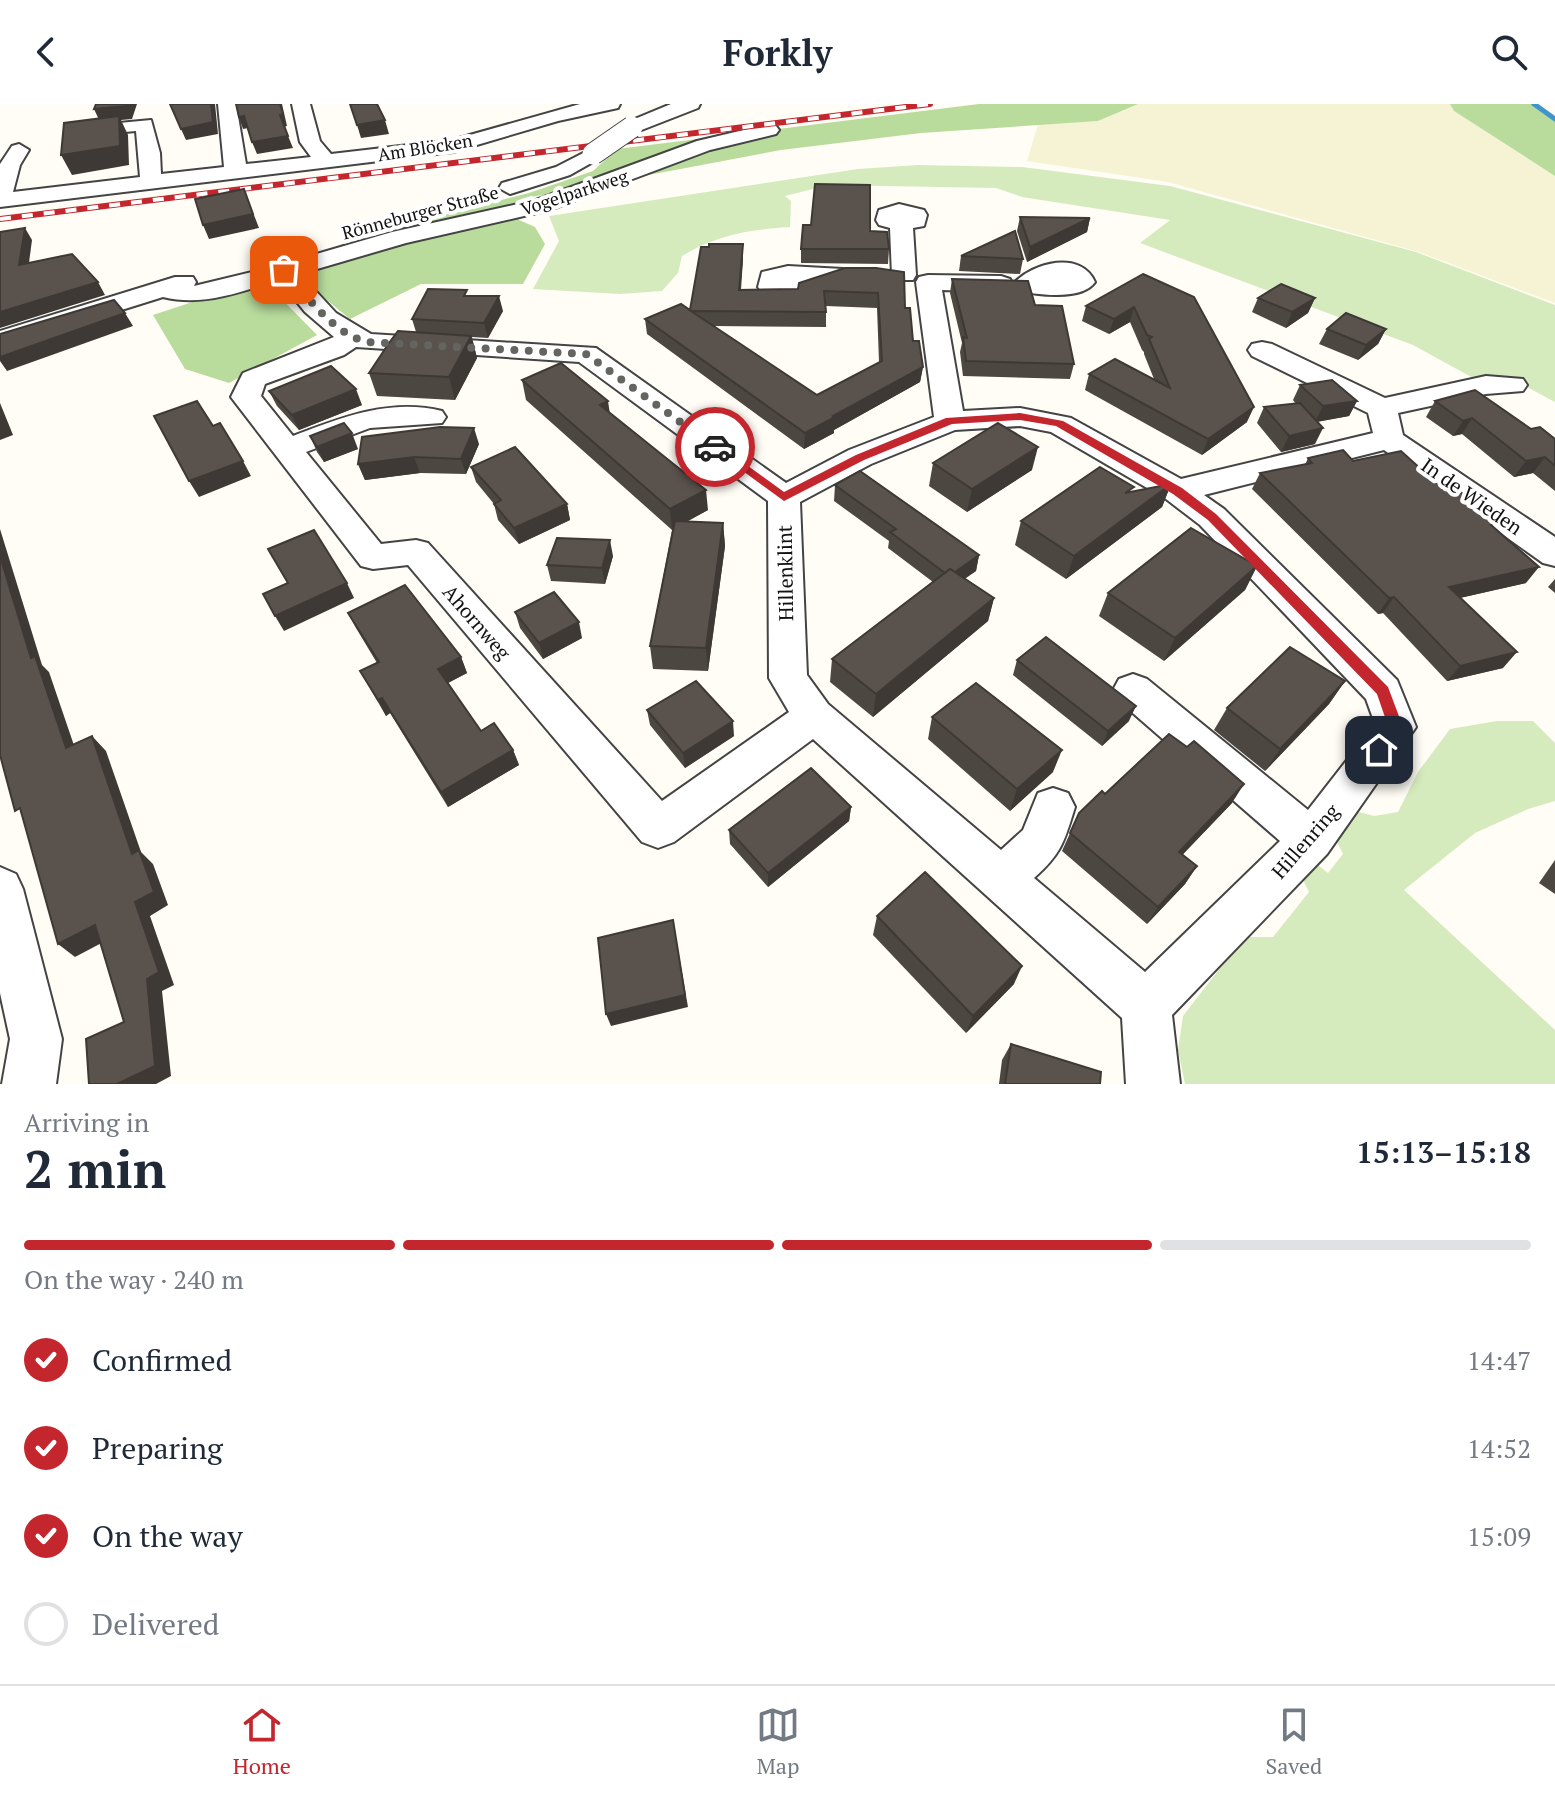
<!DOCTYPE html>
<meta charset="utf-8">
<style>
body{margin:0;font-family:"PT Serif",serif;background:#f6f6f7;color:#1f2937;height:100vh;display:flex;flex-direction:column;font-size:30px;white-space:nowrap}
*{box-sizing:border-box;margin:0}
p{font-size:26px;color:#747a83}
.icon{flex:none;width:44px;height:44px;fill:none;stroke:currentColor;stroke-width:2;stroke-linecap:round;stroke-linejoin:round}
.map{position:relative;height:980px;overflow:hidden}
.drawer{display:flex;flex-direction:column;background:#fff;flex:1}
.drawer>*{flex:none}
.pin{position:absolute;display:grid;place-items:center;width:68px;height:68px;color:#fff;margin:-34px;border-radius:16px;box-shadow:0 4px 12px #0006}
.courier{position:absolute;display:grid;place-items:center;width:80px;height:80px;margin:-40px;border:6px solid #c4262e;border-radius:50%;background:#fff;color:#222;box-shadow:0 2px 10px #0007}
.headline em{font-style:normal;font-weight:700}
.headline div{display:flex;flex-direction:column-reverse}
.headline{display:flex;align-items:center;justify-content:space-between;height:136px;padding:0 24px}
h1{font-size:52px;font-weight:700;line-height:60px}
.bar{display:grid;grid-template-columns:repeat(4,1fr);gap:12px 8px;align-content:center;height:96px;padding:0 24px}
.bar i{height:10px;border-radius:6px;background:#e0e1e3}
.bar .on{background:#c4262e}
.bar p{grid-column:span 4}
ol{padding:0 24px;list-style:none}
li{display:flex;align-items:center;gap:24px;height:88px}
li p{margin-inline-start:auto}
li .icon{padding:8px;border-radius:50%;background:#c4262e;color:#fff;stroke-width:4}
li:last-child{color:#747a83}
li i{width:44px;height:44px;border:4px solid #e0e1e3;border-radius:50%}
header{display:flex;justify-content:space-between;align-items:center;height:104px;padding:0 24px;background:#fff;font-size:36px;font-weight:700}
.tabs{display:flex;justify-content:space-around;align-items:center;height:112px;border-top:2px solid #e0e1e3;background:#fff;font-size:22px;color:#747a83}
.tabs a{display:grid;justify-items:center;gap:4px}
.tabs .on{color:#c4262e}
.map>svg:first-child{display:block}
.farmland{fill:#f6f3d4}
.green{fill:#d5ebbd}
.forest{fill:#b9dc9c}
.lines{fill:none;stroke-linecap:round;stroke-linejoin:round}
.stream{stroke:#3f96cf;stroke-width:5}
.minor-casing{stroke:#444;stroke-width:4}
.minor{fill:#fff;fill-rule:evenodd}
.rail-casing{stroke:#c4262e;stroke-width:6}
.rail{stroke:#fff;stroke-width:4;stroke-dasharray:11;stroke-linecap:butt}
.minor-bridge-casing{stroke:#444;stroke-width:23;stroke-linecap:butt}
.minor-bridge{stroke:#fff;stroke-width:21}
.wall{fill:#4d4742;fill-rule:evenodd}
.shaded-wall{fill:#3f3936}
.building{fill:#5a524d;stroke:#3f3936;stroke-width:2;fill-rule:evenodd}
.route{fill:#c4262e}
.done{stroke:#646461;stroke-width:8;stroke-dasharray:0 14.4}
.labels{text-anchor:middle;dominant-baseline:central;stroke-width:8;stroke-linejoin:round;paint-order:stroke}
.far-street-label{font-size:18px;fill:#111;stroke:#fff}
.street-label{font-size:20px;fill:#111;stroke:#fff}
</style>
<header><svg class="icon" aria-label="back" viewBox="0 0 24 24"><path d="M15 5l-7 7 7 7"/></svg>Forkly<svg class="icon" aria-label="search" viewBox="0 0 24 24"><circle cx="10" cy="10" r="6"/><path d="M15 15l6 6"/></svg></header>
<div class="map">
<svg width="1555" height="980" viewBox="0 0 1555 980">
<rect width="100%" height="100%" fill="#fffdf5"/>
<!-- farmland -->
<polygon class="farmland" points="1138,0 1450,0 1454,7 1555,72 1555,199 1419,148 1168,78 1027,57 1038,20 1098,17"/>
<!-- green -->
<g class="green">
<path d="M 918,61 L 1022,63 L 1170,82 L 1416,148 L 1555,201 L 1555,298 L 1527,283 L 1486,281 L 1413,241 L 1140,139 L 1170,116 L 1022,93 L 996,84 L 829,81 L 785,92 L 791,97 L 790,123 C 752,125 715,131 682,152 L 678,169 L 662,187 L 620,190 L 533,185 L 559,137 L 549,112 L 858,65 Z"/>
<polygon points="1497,617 1533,617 1555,639 1555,697 1528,705 1475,729 1404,786 1555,926 1555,980 1185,980 1178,946 1183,912 1244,833 1273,833 1309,788 1297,764 1309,754 1328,769 1343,750 1329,722 1348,705 1374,712 1398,708 1418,668 1450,625"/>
</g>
<!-- forest -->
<g class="forest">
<polygon points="979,0 1138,0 1098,17 921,29 781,46 521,95 519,116 535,123 545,140 523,180 421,180 350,215 296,171 353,133 529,89 593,67 617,45"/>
<polygon points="1450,0 1534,0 1555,15 1555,72 1454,7"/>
<polygon points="262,175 317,231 229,279 185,265 153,211"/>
</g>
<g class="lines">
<!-- stream -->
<polyline class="stream" points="1534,0 1555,15"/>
<defs>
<g id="minor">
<polygon points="218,0 236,0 246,60 311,53 300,38 292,0 310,0 320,37 331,50 452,36 580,0 620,0 618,4 558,17 453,48 0,103 0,60 12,42 19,40 29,46 20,61 13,88 140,73 136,27 69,33 66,29 69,25 76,23 151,16 160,49 161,70 224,63"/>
<polygon points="671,0 700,0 698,4 639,27 625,27 622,23 625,19"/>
<path d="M 769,20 L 776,22 L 779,26 L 776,30 L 710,46 L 550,106 L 406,139 L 300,170 L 336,209 L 371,230 L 596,244 L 786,379 L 849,346 L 934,313 L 916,178 L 919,173 L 928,171 L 1001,172 L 1010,175 L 1013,180 C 1033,158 1081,146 1095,178 C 1082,197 1036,191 1016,186 L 1013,181 L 1001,188 L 942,186 L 963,307 L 1020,304 L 1071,314 L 1181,375 L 1373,329 L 1368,309 L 1252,252 L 1248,246 L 1252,240 L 1262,238 L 1272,240 L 1385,294 L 1486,272 L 1523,275 L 1527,281 L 1523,287 L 1486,290 L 1398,309 L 1403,331 L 1555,433 L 1555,462 L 1543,459 L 1384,346 L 1204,391 L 1224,405 L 1397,576 L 1416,623 L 1327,750 L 1172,911 L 1180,980 L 1126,980 L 1122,914 L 813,635 L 674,738 L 658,744 L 642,738 L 408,461 L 373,465 L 361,462 L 231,293 L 243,269 L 334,233 L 305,208 L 279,176 C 240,188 203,203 163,193 L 0,244 L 0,227 L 175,173 L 193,173 L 196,178 L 194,182 L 269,164 L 260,152 L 263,147 L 281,147 L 289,158 L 392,128 L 536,96 L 697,37 ZM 356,243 L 579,258 L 768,397 L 769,574 L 789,608 L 662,697 L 428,439 L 416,436 L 381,440 L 306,348 L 370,324 L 442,319 L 446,313 L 442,307 C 390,294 340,314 293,332 L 261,292 L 265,280 L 344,251 ZM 1020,322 L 1051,328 L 1166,395 L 1200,421 L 1366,595 L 1375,620 L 1308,706 L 1147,575 L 1133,570 L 1119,575 L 1113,586 L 1119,597 L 1280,737 L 1145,868 L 1034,774 C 1062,749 1064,738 1075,703 L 1068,689 L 1053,684 L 1038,689 L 1023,726 L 1001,746 L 828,600 L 807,571 L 800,398 L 871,360 L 955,326 Z"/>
<polygon points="593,44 600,46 603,50 600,54 570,71 510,90 499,84 502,79 556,63"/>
<polygon points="899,100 924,106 927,111 924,122 913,124 916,171 913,176 895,176 892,171 890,124 879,121 876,116 879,106"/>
<polygon points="788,162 843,165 846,170 843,175 796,193 762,188 758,183 762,168"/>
<polygon points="0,763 16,770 23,785 62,935 56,980 2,980 10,935 0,889"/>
</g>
</defs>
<!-- minor casing -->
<use href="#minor" class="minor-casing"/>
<!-- minor -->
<use href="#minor" class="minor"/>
<defs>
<polyline id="rail" points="0,115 930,0"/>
</defs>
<!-- rail casing -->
<use href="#rail" class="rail-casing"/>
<!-- rail -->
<use href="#rail" class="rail"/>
<defs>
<polyline id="minor-bridge" points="593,50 632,23"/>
</defs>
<!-- minor-bridge casing -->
<use href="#minor-bridge" class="minor-bridge-casing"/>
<!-- minor-bridge -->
<use href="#minor-bridge" class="minor-bridge"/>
</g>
<!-- wall -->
<g class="wall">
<polygon points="1020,113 1090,114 1087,128 1027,158 1017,127"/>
<polygon points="870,127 889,145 888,160 801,159 801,145"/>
<polygon points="961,152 1023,155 1020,170 959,167"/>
<path d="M 743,155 L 741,186 L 798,185 L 845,164 L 905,204 L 913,237 L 923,263 L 920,278 L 834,326 L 834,329 L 804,345 L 647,230 L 645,215 L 690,206 ZM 826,202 L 877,204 L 879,258 L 817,291 L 714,222 L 826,223 Z"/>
<polygon points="1143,170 1247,318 1202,351 1085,286 1089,270 1154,275 1144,250 1144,248 1142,246 1130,218 1109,230 1082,217 1086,202"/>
<polygon points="952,175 1035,201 1074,260 1070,275 963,272 960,248 962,239 950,189"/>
<polygon points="468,192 503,207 488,234 472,233 477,254 455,296 377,292 369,269 416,228 412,215"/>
<polygon points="1258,194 1315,194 1308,209 1286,224 1252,208"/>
<polygon points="1327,225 1386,225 1378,240 1358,256 1319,240"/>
<polygon points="522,276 609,308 708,406 687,417 723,419 725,442 708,567 653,565 650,542 672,426 526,296"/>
<polygon points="1300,281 1357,297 1349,312 1317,318 1315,340 1281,348 1257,319 1264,303 1296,300 1293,296"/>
<polygon points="269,287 362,301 299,326 277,302"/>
<polygon points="1435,297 1531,325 1555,335 1555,387 1533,369 1514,373 1462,330 1453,332 1426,313"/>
<polygon points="310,332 358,345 324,358 317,348"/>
<polygon points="479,340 466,370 420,369 365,376 358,360"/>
<polygon points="1308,354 1353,357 1443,385 1494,423 1526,479 1460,494 1503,564 1447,577 1383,509 1378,510 1252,385 1260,369 1305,361"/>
<polygon points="933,359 1032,366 967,408 929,382"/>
<polygon points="471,363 567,400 570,416 519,440 498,416 494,400 476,378"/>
<polygon points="1171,380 1162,403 1066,475 1015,441 1021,417"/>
<polygon points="835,381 979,451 976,467 965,474 994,494 988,517 873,613 830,578 832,555 933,478 888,444 889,437 834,397"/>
<polygon points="613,452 605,480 551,477 547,461"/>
<polygon points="1257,462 1245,486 1164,557 1099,512 1108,489"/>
<polygon points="1555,475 1555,489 1548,483"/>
<polygon points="515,508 582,534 543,555 520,524"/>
<polygon points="348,509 461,553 467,569 448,579 481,627 513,646 519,661 448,703 390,609 386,612 360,567 377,559 356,524"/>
<polygon points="1017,556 1129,617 1102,642 1013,571"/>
<polygon points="1345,577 1329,600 1265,667 1214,626 1227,604"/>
<polygon points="647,606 734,632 685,664 650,621"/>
<polygon points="932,613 1053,668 1010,707 928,635"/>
<polygon points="1105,690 1232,699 1182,751 1197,762 1185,780 1147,820 1062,747 1079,709"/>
<polygon points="851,703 849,717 768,783 730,740 729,726"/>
<polygon points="1555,756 1555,790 1539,779"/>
<polygon points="877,812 1014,880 966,929 873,831"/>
<polygon points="1011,940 1100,980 999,980 1002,956"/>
</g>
<!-- shaded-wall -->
<g class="shaded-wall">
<polygon points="127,0 137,0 132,15 121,16 128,31 129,61 72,71 61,51 100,18 94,5"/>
<polygon points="211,0 215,0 218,30 186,36 181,25"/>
<polygon points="280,0 282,0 287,22 284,23 280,11"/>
<polygon points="244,12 248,24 243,25 239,13"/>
<polygon points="385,16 389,30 361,34 357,21"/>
<polygon points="288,32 293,44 257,50 252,38"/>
<polygon points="244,85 259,124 209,135 203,121"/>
<polygon points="1090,114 1087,128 1027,158 1030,143"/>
<polygon points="25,124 32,136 27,174 19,161"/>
<polygon points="743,140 743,155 739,201 739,186"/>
<polygon points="98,178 105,191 0,224 0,208"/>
<polygon points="499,192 503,207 488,234 484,219"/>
<polygon points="1315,194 1308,209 1286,224 1292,208"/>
<polygon points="1134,203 1130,218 1109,230 1114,215"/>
<polygon points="125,209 133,222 7,267 0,257 0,253"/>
<polygon points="1386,225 1378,240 1358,256 1366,241"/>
<polygon points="471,232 477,254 455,296 449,273"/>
<polygon points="923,263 920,278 834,326 834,329 804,345 805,329 833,312"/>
<polygon points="356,285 362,301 299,326 292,311"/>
<polygon points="608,297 611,317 600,301"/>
<polygon points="1357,297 1349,312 1315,318 1323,302"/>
<polygon points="0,299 13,331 0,336"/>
<polygon points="1254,303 1247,318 1202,351 1208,335"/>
<polygon points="1472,314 1462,330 1453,332 1463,317"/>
<polygon points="474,324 479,340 466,370 461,355"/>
<polygon points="1323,324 1315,340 1281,348 1289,332"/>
<polygon points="352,329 358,345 324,358 317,343"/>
<polygon points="1038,343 1032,366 967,408 972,385"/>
<polygon points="414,353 420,369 365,376 358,360"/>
<polygon points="1545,353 1533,369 1514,373 1526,357"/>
<polygon points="243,357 251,372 199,393 189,377"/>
<polygon points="1171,380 1162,403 1066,475 1074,452"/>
<polygon points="706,386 708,406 672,426 670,405"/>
<polygon points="567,400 570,416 519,440 514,424"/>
<polygon points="723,419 725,442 708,567 706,544"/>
<polygon points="0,425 42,561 49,568 80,659 66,644 31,554 0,452"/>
<polygon points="610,436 613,452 605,480 602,464"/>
<polygon points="979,451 976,467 946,488 949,472"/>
<polygon points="1257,462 1245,486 1164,557 1175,534"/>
<polygon points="1539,463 1526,479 1437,499 1449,483"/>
<polygon points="347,479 354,494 284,527 275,512"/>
<polygon points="1394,493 1383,509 1378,510 1389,494"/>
<polygon points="994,494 988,517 873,613 876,590"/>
<polygon points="579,518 582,534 543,555 539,539"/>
<polygon points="1517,548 1503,564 1447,577 1460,562"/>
<polygon points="461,553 467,569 444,581 438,565"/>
<polygon points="1345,577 1329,600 1265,667 1280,645"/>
<polygon points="382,594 390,609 386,612 378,596"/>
<polygon points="1136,602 1129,617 1102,642 1108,627"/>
<polygon points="733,617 734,632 685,664 683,649"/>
<polygon points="92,632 106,647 141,748 153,760 168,801 150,812 174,881 162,887 171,972 156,980 117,980 155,962 135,798 132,750"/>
<polygon points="513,646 519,661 448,703 441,688"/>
<polygon points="1062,646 1053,668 1010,707 1017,685"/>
<polygon points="1244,680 1232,699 1168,766 1179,748"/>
<polygon points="851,703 849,717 768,783 768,769"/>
<polygon points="1197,762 1185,780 1147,820 1158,803"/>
<polygon points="673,816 688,903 611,922 606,910"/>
<polygon points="95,821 111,834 75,853 58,840"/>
<polygon points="1022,862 1014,880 966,929 973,912"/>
</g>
<!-- building -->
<g class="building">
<polygon points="96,0 127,0 126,2 94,5"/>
<polygon points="170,0 211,0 213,18 181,25"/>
<polygon points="236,0 280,0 283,10 280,11 288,32 252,38 244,12 239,13"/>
<polygon points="350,0 377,0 385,16 357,21"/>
<polygon points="119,12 120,42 61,51 64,19"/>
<polygon points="815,80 870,81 870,127 887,128 889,145 801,145 803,121 811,121"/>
<polygon points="244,85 253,110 203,121 195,95"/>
<polygon points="1020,113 1090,114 1030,143"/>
<polygon points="25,124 19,161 72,150 98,178 0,208 0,128"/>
<polygon points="1015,127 1023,155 961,152"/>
<path d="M 709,140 L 743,140 L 739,186 L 798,185 L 799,179 L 845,164 L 876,164 L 904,168 L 905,204 L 910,204 L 913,237 L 919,237 L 923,263 L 833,312 L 835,313 L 805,329 L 645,215 L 681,200 L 690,206 L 701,143 L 709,143 ZM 824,187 L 878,189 L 882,257 L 817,291 L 691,207 L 826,208 Z"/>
<polygon points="1143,170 1194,193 1254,303 1208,335 1089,270 1115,255 1170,284 1149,235 1152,233 1147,231 1134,203 1114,215 1086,202"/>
<polygon points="952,175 1028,177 1035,201 1062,202 1074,260 966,257 963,233 967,234"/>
<polygon points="1281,180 1315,194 1292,208 1258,194"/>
<polygon points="428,185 467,186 464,192 499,192 484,219 412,215"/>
<polygon points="114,196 125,209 0,253 0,230"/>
<polygon points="1346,209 1386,225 1366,241 1327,225"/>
<polygon points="398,227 471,232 449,273 369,269 389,239"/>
<polygon points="561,259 608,297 600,301 706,386 670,405 522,276"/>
<polygon points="331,262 356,285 292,311 269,287"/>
<polygon points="1332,276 1357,297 1323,302 1300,281"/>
<polygon points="1475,286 1531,325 1540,323 1555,335 1555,362 1545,353 1526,357 1472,314 1463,317 1435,297"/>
<polygon points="197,297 213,322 220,319 243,357 189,377 154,312"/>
<polygon points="1300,299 1323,324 1289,332 1264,303"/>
<polygon points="344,319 352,329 317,343 310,332"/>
<polygon points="998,319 1038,343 972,385 933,359"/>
<polygon points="440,323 474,324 461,355 414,353 358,360 362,333"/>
<polygon points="515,343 567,400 514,424 494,400 501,396 471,363"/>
<polygon points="1343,346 1353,357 1401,347 1443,385 1454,382 1496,419 1491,421 1539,463 1449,483 1517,548 1460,562 1394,493 1389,494 1260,369 1312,359 1308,354"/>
<polygon points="1100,363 1134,383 1125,389 1171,380 1074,452 1021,417"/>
<polygon points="860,367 979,451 955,468 950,465 945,469 890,428 896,425 835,381"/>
<polygon points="675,417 723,419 706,544 650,542"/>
<polygon points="1191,424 1257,462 1175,534 1108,489"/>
<polygon points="314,426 347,479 275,512 263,490 288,479 268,445"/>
<polygon points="557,434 610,436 602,464 547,461"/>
<polygon points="0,452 31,554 35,552 66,644 92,632 132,750 139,746 154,788 135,798 159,868 147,875 155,962 117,980 89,980 86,935 124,918 95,821 58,840 20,704 15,707 0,651"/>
<polygon points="950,465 994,494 876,590 832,555"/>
<polygon points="405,481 461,553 438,565 481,627 494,619 513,646 441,688 382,594 378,596 360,567 379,558 348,509"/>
<polygon points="554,488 579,518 539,539 515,508"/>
<polygon points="1046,533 1136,602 1108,627 1017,556"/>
<polygon points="1290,543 1345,577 1280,645 1227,604"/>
<polygon points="696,577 733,617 683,649 647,606"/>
<polygon points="976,579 1062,646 1017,685 932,613"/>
<polygon points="1169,630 1187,643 1194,637 1244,680 1179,748 1197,762 1158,803 1070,729 1079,709 1102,687 1105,690"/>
<polygon points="811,664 851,703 768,769 729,726"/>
<polygon points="925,768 1022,862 973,912 877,812"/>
<polygon points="673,816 685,891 606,910 598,834"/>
<polygon points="1011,940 1101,968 1100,980 1005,980"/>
</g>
<!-- route -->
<polygon class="route" points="1020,309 1063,317 1182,384 1216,410 1388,583 1403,623 1384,650 1379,652 1371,646 1388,622 1377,590 1208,416 1173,390 1056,322 1020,316 952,320 864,356 784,397 710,343 719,341 784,388 856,351 946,314"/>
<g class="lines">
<!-- done -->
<path class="done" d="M 284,166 C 307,192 332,229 367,238 L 586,250 L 715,343"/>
</g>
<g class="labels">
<!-- far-street labels -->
<g class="far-street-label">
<text transform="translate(425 43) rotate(-9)">Am Blöcken</text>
<text transform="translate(574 88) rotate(-18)">Vogelparkweg</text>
<text transform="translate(420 108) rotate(-15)">Rönneburger Straße</text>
</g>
<!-- street labels -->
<g class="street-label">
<text transform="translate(1472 392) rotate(35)">In de Wieden</text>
<text transform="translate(785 469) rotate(-91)">Hillenklint</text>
<text transform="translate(477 518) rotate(49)">Ahornweg</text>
<text transform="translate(1305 737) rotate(-49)">Hillenring</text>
</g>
</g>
</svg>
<div class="pin" style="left:284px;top:166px;background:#ea580c"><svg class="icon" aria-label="bag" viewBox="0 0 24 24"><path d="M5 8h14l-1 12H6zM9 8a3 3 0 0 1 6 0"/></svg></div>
<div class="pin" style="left:1379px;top:646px;background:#1f2937"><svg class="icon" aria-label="home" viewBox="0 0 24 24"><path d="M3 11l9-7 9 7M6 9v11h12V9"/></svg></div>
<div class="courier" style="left:715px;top:343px"><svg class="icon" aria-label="car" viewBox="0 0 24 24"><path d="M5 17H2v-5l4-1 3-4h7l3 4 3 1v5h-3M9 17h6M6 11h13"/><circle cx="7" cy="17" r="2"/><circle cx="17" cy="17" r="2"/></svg></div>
</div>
<section class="drawer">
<div class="headline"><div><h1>2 min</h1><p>Arriving in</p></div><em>15:13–15:18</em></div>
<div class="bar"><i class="on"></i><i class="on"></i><i class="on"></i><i></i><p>On the way · 240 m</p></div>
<ol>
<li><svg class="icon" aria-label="check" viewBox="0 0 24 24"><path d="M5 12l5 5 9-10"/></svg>Confirmed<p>14:47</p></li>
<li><svg class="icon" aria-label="check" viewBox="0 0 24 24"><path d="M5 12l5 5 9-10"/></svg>Preparing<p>14:52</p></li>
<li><svg class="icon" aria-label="check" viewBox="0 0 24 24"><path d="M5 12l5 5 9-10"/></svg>On the way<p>15:09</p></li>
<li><i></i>Delivered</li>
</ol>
</section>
<nav class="tabs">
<a class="on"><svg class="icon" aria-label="home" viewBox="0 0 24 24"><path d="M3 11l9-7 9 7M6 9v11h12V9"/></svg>Home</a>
<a><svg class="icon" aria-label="map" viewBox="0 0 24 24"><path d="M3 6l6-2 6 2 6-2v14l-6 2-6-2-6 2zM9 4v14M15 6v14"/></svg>Map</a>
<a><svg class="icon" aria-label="saved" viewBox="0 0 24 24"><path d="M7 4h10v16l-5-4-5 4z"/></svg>Saved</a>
</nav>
